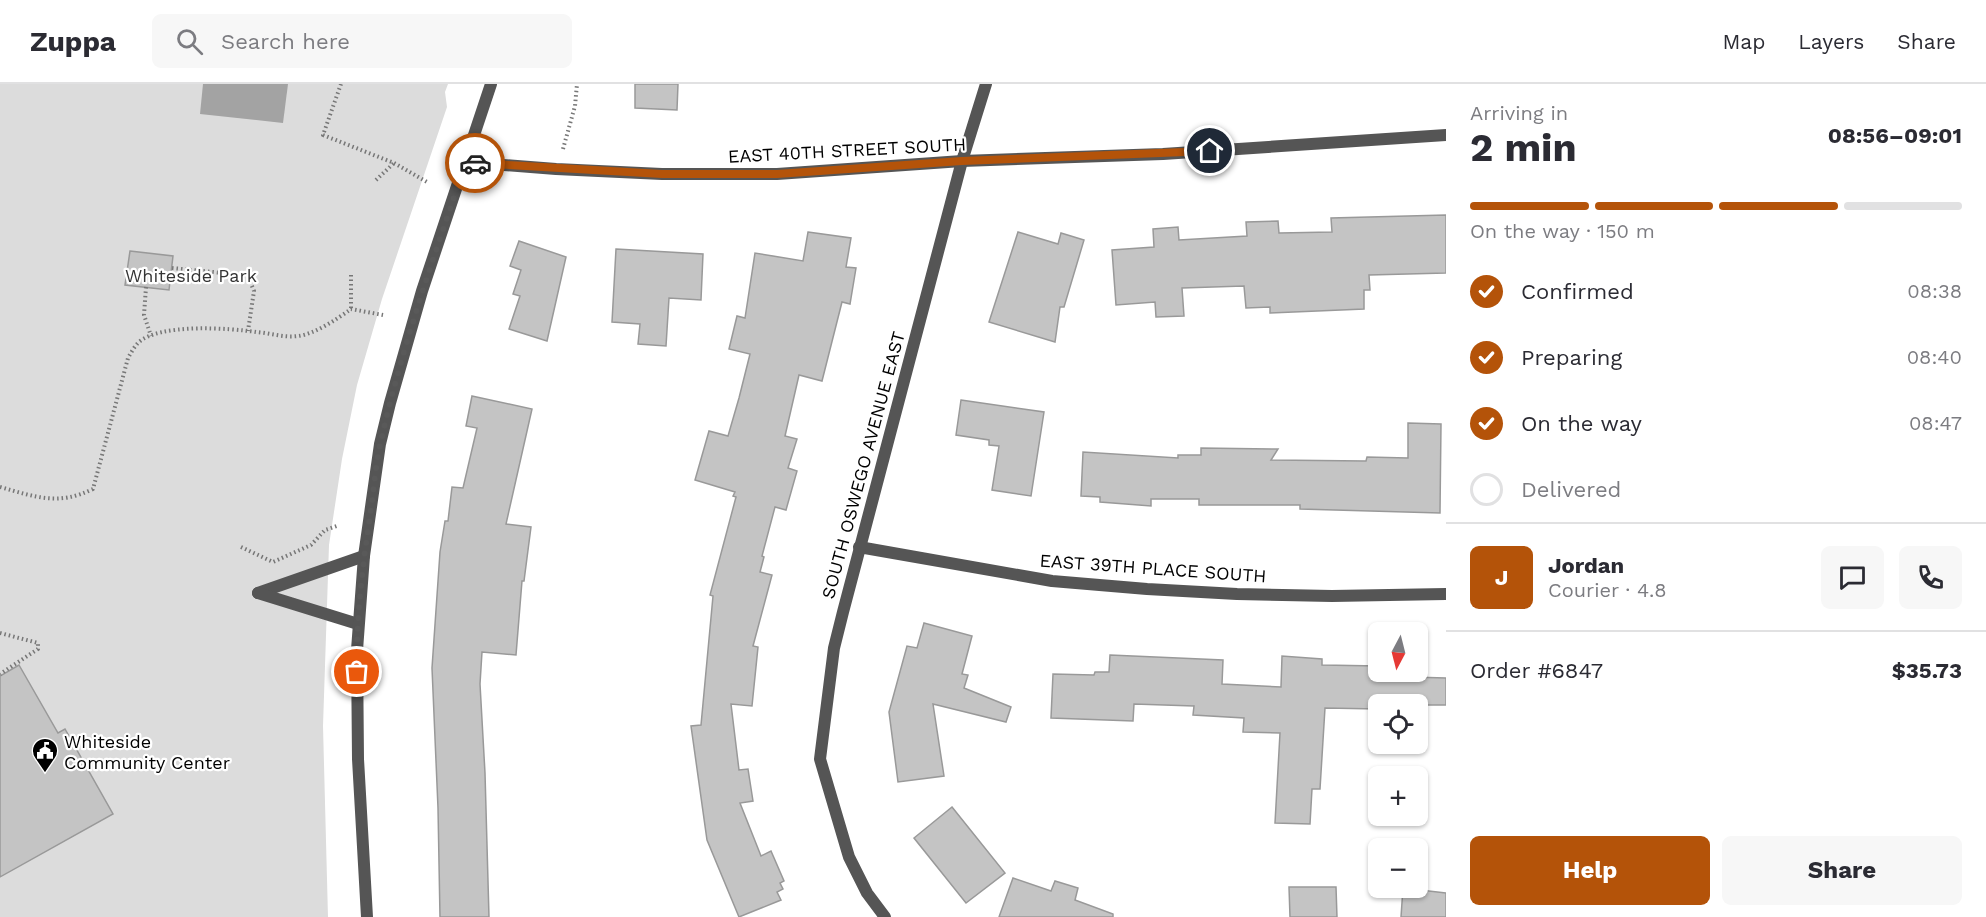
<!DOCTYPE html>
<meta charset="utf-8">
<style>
body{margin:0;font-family:"Work Sans",sans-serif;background:#f7f7f7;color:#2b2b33;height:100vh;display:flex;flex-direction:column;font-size:22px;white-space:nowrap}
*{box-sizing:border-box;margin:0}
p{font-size:20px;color:#7c7c81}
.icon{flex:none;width:33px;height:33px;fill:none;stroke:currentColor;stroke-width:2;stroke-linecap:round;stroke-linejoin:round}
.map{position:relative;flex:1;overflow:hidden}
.sheet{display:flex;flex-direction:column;background:#fff;width:540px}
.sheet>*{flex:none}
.needle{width:39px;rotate:187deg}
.controls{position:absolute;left:1368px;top:538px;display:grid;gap:12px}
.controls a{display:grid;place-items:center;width:60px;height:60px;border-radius:9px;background:#fff;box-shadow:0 2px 4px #0004;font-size:30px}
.pin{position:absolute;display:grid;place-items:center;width:51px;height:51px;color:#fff;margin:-26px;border:3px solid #fff;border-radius:50%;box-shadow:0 2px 6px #0007}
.courier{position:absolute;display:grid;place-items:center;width:60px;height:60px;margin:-30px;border:4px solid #b45309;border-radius:50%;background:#fff;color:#222;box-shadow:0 2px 8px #0007}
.headline em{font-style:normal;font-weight:700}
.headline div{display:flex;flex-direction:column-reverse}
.headline{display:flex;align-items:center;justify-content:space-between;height:102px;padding:0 24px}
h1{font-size:39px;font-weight:700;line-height:45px}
.bar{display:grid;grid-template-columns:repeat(4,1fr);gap:9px 6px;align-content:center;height:72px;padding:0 24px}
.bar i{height:8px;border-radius:4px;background:#e1e1e2}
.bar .selected{background:#b45309}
.bar p{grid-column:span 4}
.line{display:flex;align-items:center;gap:15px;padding:0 24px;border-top:2px solid #e1e1e2}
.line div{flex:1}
.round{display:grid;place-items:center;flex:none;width:63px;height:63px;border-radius:9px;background:#f7f7f7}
ol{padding:0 24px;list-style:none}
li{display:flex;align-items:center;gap:18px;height:66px}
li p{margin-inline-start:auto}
li .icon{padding:6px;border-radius:50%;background:#b45309;color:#fff;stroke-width:4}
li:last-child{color:#7c7c81}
li i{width:33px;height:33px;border:3px solid #e1e1e2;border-radius:50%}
.cta{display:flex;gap:12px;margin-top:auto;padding:12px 24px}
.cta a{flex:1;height:69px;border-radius:9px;background:#b45309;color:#fff;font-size:24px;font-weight:700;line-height:69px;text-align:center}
.cta a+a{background:#f7f7f7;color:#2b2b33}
header{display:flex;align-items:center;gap:36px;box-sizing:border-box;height:84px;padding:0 30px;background:#fff;border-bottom:2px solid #e1e1e2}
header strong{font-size:28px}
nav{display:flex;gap:33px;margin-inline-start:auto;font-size:21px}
.search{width:420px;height:54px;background:#f7f7f7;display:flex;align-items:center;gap:15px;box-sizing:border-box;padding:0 21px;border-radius:9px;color:#7c7c81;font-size:22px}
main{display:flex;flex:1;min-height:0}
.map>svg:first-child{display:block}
.green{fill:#dcdcdc}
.water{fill:#a3a3a3}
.building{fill:#c4c4c4;stroke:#999;stroke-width:1.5}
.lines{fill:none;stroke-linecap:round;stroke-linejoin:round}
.path{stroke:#777;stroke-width:4;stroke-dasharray:1.5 3;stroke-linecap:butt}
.service{stroke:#555;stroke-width:12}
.minor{stroke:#555;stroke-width:12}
.done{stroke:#595959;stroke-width:6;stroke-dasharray:0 10.8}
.route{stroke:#b45309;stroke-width:8}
.labels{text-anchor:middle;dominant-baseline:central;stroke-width:4.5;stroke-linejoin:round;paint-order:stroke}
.street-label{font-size:18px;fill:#000;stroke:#fff}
.park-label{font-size:18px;fill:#333;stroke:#fff}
.poi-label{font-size:18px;fill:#000;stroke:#fff;text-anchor:start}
</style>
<header>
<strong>Zuppa</strong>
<div class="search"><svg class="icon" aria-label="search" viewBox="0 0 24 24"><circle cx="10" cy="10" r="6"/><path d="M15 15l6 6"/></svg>Search here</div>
<nav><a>Map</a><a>Layers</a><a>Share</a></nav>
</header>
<main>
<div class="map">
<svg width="1446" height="833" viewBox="0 0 1446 833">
<rect width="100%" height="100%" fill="#fff"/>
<!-- green -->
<polygon class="green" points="0,0 448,0 445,8 447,23 382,215 357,301 342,375 329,461 323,642 328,833 0,833"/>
<!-- water -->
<polygon class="water" points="203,0 288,0 283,39 200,30"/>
<!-- building -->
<g class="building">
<polygon points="635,0 678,0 677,26 635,24"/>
<polygon points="1446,131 1446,189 1369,191 1370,206 1364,206 1364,225 1270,229 1270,223 1246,224 1244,202 1182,204 1184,232 1156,233 1155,218 1116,221 1112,166 1154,163 1153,145 1178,143 1179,156 1247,152 1246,138 1278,137 1279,149 1332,148 1331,134"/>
<polygon points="808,148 851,154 846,183 856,184 850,220 842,218 822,297 799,291 785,352 797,355 788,384 797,387 786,426 775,423 762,472 764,473 760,488 772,491 753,562 758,563 752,622 731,620 739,686 748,685 753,717 740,719 761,772 771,767 784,797 780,799 783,805 777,808 781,816 739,833 707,756 691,642 701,641 713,512 710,511 736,413 733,412 735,408 695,396 709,347 728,352 739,314 750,270 729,265 737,232 745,234 755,169 803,177"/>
<polygon points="1018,148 1058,160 1061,149 1084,156 1064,223 1060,223 1055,258 989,238"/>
<polygon points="519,157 566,173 547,257 509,245 520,212 513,210 521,186 510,182"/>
<polygon points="616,165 703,170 701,216 669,214 666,262 638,260 640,240 612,238"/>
<polygon points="130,167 173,172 169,206 125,201"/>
<polygon points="472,312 532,325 506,440 531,443 524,497 522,497 516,571 482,568 480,600 485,689 489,833 440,833 438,724 432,584 440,468 445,437 448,437 452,403 463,404 477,344 466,342"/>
<polygon points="961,316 1044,328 1031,412 992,406 999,362 989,361 989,356 956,351"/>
<polygon points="1408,339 1441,340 1440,429 1300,425 1300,421 1199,421 1199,415 1151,415 1151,422 1100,418 1100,413 1081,412 1083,368 1178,374 1178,371 1201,371 1201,364 1278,365 1271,376 1366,377 1367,373 1408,374"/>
<polygon points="924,539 972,552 962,590 968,591 964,604 1011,623 1006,638 933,620 944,692 898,698 889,628 907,562 917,564"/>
<polygon points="1110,571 1223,576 1222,600 1281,603 1282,572 1322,575 1322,581 1378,582 1378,588 1411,588 1411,593 1446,594 1446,621 1378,621 1378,625 1325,624 1320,705 1312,705 1310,740 1275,739 1280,649 1243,648 1244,634 1193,631 1194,622 1134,620 1133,637 1051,634 1053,590 1094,591 1095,588 1109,588"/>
<polygon points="19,581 58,649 65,645 113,730 0,793 0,592"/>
<polygon points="952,723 1005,789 966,819 914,754"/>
<polygon points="1013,794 1051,807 1055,797 1078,804 1075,816 1113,830 1113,833 999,833"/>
<polygon points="1289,803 1336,803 1337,833 1290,833"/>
<polygon points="1403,804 1446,809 1446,833 1401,833"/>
</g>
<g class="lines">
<!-- path -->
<g class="path">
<polyline points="341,0 323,51 394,79 427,98"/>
<polyline points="563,65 575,22 577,0"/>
<polyline points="376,96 394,79"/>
<polyline points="172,184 233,190 249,195 254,207 248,247"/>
<polyline points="351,191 351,225"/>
<polyline points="146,203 144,231 151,252"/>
<path d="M 0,403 C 36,413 58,422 93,405 L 128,274 C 131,269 134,263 138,259 C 158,239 230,244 256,248 C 270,249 284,254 298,252 C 315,250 337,235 351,225 L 383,231"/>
<polyline points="241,463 273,478 311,461 325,446 337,442"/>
<polyline points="0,549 38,559 38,565 0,590"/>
</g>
<!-- service -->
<g class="service">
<polyline points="258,509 364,472"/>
<polyline points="258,509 358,540"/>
</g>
<!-- minor -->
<g class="minor">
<polyline points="466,78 556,85 662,90 777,90 962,77 1163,70 1446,51"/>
<polyline points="859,463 1052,497 1147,505 1237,510 1332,512 1446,510"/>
<polyline points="367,833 358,675 357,566 364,472 380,360 390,319 422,207 491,0"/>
<polyline points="885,833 867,809 849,773 820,675 834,564 843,528 962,77 986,0"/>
</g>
</g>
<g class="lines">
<!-- done -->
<path class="done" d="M 357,588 C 356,533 363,479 371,425 C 374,402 376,379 381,357 C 402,262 435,170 466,78 L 475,79"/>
<!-- route -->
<polyline class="route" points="475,79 662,90 777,90 962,77 1210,67"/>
</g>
<!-- icons -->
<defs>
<symbol id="civic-pin" viewBox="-11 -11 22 30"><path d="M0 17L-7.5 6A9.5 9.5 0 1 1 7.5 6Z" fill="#000" stroke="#fff"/><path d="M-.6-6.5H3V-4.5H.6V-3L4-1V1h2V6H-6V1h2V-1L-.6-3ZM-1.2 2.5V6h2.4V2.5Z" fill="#fff"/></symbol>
</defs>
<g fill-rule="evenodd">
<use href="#civic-pin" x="30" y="652" width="30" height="40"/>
</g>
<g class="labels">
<!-- street labels -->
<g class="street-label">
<text transform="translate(847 66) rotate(-3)">EAST 40TH STREET SOUTH</text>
<text transform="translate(863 381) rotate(-75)">SOUTH OSWEGO AVENUE EAST</text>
<text transform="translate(1153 484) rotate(4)">EAST 39TH PLACE SOUTH</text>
</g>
<!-- park labels -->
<g class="park-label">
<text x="191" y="191">Whiteside Park</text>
</g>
<!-- poi labels -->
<g class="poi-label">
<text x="64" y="657">Whiteside<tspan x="64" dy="21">Community Center</tspan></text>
</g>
</g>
</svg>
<div class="controls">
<a><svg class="needle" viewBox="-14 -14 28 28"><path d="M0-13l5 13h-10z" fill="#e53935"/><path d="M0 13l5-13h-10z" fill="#7c7c81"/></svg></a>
<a><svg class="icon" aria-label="locate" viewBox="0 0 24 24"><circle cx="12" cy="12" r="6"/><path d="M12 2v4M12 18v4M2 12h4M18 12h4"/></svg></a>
<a>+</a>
<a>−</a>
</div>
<div class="pin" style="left:357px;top:588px;background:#ea580c"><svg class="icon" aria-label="bag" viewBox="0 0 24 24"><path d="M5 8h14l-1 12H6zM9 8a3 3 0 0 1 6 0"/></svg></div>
<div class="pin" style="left:1210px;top:67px;background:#1f2937"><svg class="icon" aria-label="home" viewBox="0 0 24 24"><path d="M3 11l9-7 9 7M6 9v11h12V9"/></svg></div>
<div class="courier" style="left:475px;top:79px"><svg class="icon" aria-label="car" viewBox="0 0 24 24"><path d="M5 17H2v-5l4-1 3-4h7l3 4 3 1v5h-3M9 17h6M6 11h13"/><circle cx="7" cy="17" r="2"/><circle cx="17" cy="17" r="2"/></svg></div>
</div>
<section class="sheet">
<div class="headline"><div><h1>2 min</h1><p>Arriving in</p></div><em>08:56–09:01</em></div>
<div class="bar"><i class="selected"></i><i class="selected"></i><i class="selected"></i><i></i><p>On the way · 150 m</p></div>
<ol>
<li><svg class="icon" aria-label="check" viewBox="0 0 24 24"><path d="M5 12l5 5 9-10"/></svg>Confirmed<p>08:38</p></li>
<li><svg class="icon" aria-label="check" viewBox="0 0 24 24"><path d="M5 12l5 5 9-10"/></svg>Preparing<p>08:40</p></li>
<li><svg class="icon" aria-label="check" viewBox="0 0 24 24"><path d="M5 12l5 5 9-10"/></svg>On the way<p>08:47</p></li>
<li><i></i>Delivered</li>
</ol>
<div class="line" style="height:108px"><b class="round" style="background:#b45309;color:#fff">J</b><div><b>Jordan</b><p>Courier · 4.8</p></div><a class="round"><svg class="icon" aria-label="chat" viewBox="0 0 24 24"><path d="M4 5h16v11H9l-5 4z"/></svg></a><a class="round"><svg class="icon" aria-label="phone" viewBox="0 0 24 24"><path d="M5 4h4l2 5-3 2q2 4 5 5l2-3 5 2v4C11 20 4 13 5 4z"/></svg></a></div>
<div class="line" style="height:78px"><div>Order #6847</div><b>$35.73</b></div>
<div class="cta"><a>Help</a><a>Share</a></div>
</section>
</main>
